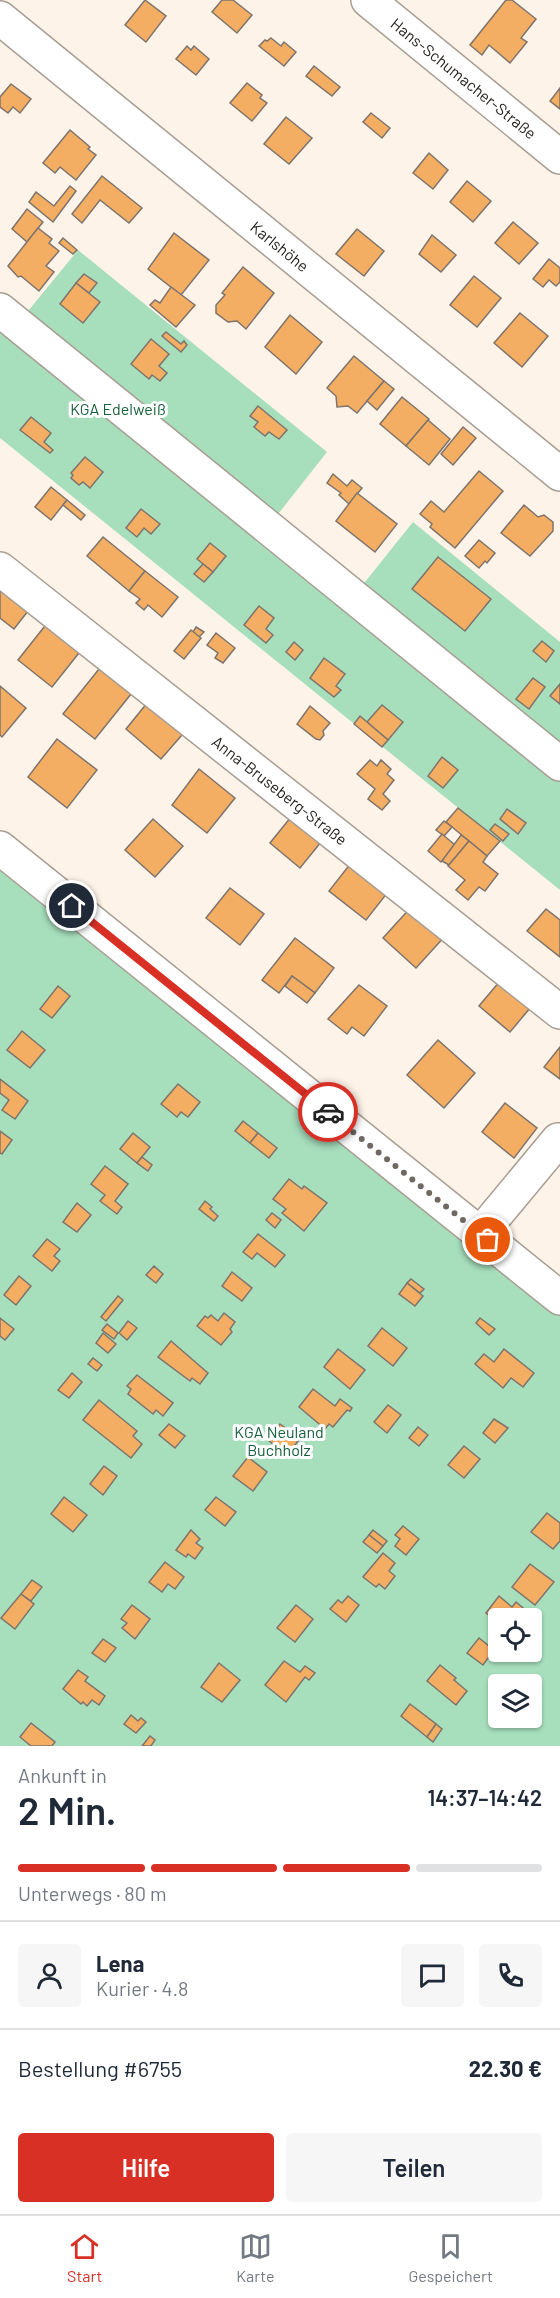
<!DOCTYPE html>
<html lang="de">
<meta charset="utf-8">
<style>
body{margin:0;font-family:Barlow,sans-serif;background:#f6f6f7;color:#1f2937;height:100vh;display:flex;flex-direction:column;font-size:22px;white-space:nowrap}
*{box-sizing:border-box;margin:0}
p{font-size:20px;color:#747a83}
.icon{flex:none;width:33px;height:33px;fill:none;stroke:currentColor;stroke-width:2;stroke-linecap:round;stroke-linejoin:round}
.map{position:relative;height:1746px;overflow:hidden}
.sheet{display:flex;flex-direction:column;background:#fff;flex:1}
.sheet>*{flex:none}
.fabs{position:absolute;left:488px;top:1608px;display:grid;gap:12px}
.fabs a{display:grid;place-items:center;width:54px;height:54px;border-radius:6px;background:#fff;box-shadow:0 2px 4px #0004;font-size:30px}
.pin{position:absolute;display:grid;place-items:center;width:51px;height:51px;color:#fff;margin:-26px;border:3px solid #fff;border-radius:50%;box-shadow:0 2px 6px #0007}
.courier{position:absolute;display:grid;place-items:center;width:60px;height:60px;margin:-30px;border:4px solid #d93025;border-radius:50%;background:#fff;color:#222;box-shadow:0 2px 8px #0007}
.overview em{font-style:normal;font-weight:600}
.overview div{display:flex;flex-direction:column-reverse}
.overview{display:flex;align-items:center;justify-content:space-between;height:102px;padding:0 18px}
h1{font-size:39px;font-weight:600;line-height:45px}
.bar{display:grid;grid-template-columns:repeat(4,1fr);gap:9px 6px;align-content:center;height:72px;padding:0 18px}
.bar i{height:8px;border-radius:4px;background:#e0e1e3}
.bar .on{background:#d93025}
.bar p{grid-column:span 4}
.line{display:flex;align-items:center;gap:15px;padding:0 18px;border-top:2px solid #e0e1e3}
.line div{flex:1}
.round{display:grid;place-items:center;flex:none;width:63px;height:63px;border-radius:6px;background:#f6f6f7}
.cta{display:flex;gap:12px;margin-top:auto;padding:12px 18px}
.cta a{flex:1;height:69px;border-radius:6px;background:#d93025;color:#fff;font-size:24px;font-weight:600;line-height:69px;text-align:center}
.cta a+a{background:#f6f6f7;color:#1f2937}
.menu{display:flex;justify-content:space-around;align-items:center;height:84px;border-top:2px solid #e0e1e3;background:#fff;font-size:16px;color:#747a83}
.menu a{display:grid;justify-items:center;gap:3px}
.menu .on{color:#d93025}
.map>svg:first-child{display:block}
.green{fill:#a7dfbd;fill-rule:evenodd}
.building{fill:#f4ae64;stroke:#7e746b;stroke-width:1.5}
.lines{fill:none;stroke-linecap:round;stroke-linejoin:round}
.minor-casing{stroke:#a89e93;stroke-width:36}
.minor{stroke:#fff;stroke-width:33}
.done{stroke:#6f6962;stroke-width:6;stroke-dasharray:0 10.8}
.route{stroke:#d93025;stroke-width:8}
.labels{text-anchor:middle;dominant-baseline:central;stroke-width:6;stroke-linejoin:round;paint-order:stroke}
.street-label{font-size:16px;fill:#221e1a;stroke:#fff}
.park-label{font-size:16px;fill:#18613e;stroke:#fff}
</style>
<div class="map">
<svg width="560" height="1746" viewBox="0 0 560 1746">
<rect width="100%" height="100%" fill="#fef3e8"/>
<!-- green -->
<g class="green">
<polygon points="78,250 327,452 275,518 361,587 413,522 560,642 560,890 0,438 0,297 24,316"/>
<path d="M 0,860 L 560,1306 L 560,1746 L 0,1746 ZM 498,1618 L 531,1618 L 531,1652 L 498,1652 ZM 498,1684 L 531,1684 L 531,1718 L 498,1718 Z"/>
</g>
<!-- building -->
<g class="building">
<polygon points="145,0 166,16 146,42 125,25"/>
<polygon points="222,0 233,0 252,15 237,33 212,12"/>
<polygon points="506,0 512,0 536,19 521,38 527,42 510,63 489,45 482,55 470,45"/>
<polygon points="271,38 281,46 284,42 296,52 284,66 259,46 265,40 267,41"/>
<polygon points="187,46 191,50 194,46 209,59 196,75 176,59"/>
<polygon points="314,66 340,87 332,96 306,76"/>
<polygon points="247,83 262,95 260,98 267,103 252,121 230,103"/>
<polygon points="11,84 31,99 20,113 13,107 8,113 0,107 0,97"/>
<polygon points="560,88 560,109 550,101"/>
<polygon points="371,113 390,128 382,138 363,122"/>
<polygon points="286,117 312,138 289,164 264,144"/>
<polygon points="70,130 90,147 88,149 96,155 76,180 60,167 55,173 43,163"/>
<polygon points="429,153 448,170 433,189 413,173"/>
<polygon points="102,176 142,208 129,223 100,200 82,223 72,214"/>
<polygon points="467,181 491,201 473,222 450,202"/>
<polygon points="70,186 76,191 53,222 29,202 36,192 54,206"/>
<polygon points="27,209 43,222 27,242 12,229"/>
<polygon points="513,222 538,243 519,264 495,243"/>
<polygon points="38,228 52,239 49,243 59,251 46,266 54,272 39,291 21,276 18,277 8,266"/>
<polygon points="357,229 384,251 364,276 336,254"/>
<polygon points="174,233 209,260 181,295 148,269"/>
<polygon points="432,235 456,255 441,272 419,254"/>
<polygon points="63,238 77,250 73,254 59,243"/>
<polygon points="549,259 560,268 560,282 556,286 549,280 543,287 533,279"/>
<polygon points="243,267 274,293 246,329 237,321 228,322 216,313 216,305 225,295 222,293"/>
<polygon points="84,274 97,283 89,293 76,283"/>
<polygon points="474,276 501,298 477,327 450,305"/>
<polygon points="76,283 100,302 83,323 60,304"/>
<polygon points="171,287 195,305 176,327 150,305 155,300 160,303"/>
<polygon points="520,313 548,336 522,367 494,343"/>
<polygon points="290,315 322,342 296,374 265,347"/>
<polygon points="166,332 181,344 184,341 187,345 181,352 162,336"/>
<polygon points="151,339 169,354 159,366 167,373 160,381 152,375 149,379 131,364"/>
<polygon points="354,356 384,381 357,413 348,406 337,407 336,396 327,388"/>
<polygon points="384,381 394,389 377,410 367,401"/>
<polygon points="402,397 429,419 406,446 380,424"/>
<polygon points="258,406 287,430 279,439 269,432 265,436 254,427 258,422 250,416"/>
<polygon points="31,417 51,433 44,442 53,450 50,453 20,430"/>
<polygon points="428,420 450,439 429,465 406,446"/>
<polygon points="463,427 476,438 453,465 441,454"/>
<polygon points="85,457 103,472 90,488 83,482 79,485 71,478 73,475 71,473"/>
<polygon points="479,471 503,491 455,548 430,527 432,524 420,514 431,501 444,512"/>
<polygon points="333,474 347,486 352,480 362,488 349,504 339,495 341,493 327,483"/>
<polygon points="51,487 67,500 51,520 35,507"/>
<polygon points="357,493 397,524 375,552 336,521"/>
<polygon points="67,500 85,515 81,520 63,505"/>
<polygon points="524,505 538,517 544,515 553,522 553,531 530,556 501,533"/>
<polygon points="141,509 160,524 151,534 144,528 137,537 126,528"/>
<polygon points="103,537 145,571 129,591 87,556"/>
<polygon points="479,540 495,553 487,563 485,561 479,568 465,556"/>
<polygon points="210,543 226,556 213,572 197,559"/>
<polygon points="438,557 491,599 465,631 412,589"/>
<polygon points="203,564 213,572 204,582 194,574"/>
<polygon points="145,571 178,597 162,617 148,605 144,610 136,603 140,599 129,591"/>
<polygon points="0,588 35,602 14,629 0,618"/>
<polygon points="259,606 274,618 266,629 273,635 266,643 244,625"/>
<polygon points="52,617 86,644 52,687 18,660"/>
<polygon points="196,627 204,632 199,637 193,632"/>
<polygon points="191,630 201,638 184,659 174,651"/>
<polygon points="216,633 235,648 223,663 215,658 218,653 207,645"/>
<polygon points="542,641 554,651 546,662 533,651"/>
<polygon points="294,642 303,650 295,660 286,652"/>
<polygon points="324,658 345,674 336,686 341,690 334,697 310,678"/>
<polygon points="99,669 131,694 95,739 63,714"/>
<polygon points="533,678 545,687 529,709 516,699"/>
<polygon points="560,684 560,704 550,696"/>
<polygon points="0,686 26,708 2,737 0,735"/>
<polygon points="152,697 188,728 161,759 126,729"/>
<polygon points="382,705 403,722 388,740 367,722"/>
<polygon points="310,706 330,723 323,731 324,735 320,740 316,739 297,724"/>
<polygon points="360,716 388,740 382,747 354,724"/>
<polygon points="57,739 97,770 67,808 28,777"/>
<polygon points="442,757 458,770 443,788 428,776"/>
<polygon points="370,760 377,766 381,760 391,769 387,774 394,780 383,794 390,801 382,810 368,799 375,789 357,774"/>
<polygon points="199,769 235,798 207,833 172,805"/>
<polygon points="458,808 500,841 487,856 446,822"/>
<polygon points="507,809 526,823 518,834 500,819"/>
<polygon points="295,812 325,837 300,868 270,843"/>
<polygon points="153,819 183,846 155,877 125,850"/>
<polygon points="444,821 452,827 444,836 436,830"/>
<polygon points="495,824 509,834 503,841 490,830"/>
<polygon points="442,834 455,845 441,862 428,851"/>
<polygon points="461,835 469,841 449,865 442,861"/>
<polygon points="469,841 487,856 483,862 498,874 485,891 479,887 468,900 456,890 465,880 448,866"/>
<polygon points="351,863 388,892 366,920 329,891"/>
<polygon points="230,888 264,914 240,945 206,918"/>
<polygon points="413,905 446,935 416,968 383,938"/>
<polygon points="546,909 560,920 560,957 527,931"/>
<polygon points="295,938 334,968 315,993 292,976 279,993 262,980"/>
<polygon points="505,975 536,1001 510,1032 479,1006"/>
<polygon points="292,976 315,993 307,1003 285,986"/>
<polygon points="359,985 387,1006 364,1036 352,1027 347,1034 328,1019"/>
<polygon points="58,986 70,996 52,1018 40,1009"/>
<polygon points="22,1031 45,1050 30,1068 7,1050"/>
<polygon points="438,1040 475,1073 444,1108 407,1075"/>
<polygon points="560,1047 560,1079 544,1067"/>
<polygon points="0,1079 28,1101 15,1119 2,1110 9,1100 0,1093"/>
<polygon points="178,1084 200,1102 188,1117 181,1112 177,1117 161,1104"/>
<polygon points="505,1103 537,1128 514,1158 482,1132"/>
<polygon points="243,1121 258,1133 250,1143 235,1131"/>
<polygon points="0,1131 12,1140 2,1154 0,1153"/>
<polygon points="133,1133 150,1147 137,1163 120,1149"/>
<polygon points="258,1133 277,1148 269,1158 250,1143"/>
<polygon points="142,1157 152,1165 148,1171 137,1163"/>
<polygon points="105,1166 128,1184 115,1201 122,1207 117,1214 100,1201 105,1195 91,1184"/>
<polygon points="289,1179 302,1189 304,1186 327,1203 304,1231 282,1213 286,1209 273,1199"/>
<polygon points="205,1201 212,1207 210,1209 218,1216 214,1221 199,1209"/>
<polygon points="77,1203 91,1215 77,1232 63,1222"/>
<polygon points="272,1213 281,1220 275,1228 266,1220"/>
<polygon points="258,1234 285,1255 275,1267 257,1253 252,1259 243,1252"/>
<polygon points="47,1239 60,1249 54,1256 60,1261 52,1271 33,1256"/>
<polygon points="154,1266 163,1274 156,1283 146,1275"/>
<polygon points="232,1272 252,1288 242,1301 222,1286"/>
<polygon points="19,1276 31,1286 16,1305 4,1295"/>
<polygon points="411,1279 424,1289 420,1293 407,1283"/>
<polygon points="407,1283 423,1296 415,1306 399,1294"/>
<polygon points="118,1296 123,1300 106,1321 101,1317"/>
<polygon points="224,1313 235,1322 230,1329 232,1332 221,1345 197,1326 205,1316 208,1318 211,1315 218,1321"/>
<polygon points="0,1318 14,1329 5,1340 0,1336"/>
<polygon points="480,1318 495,1329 489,1335 476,1323"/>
<polygon points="128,1321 137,1328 127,1340 119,1333"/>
<polygon points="107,1324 118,1333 114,1339 102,1330"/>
<polygon points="382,1328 407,1348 393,1366 368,1346"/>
<polygon points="103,1333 116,1344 108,1353 96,1343"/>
<polygon points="171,1341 208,1373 200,1384 192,1378 190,1381 158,1357"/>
<polygon points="338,1349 365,1370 350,1389 324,1367"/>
<polygon points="504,1349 534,1373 523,1387 511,1378 503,1388 475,1364 484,1354 494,1362"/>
<polygon points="93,1358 102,1365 97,1371 88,1364"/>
<polygon points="72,1373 82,1382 69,1398 58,1390"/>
<polygon points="137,1375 173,1403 163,1416 156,1410 153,1414 128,1394 131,1389 127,1386"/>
<polygon points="313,1389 335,1406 340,1399 352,1408 350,1411 347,1410 333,1427 329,1424 325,1429 299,1407"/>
<polygon points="99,1400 137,1431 133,1436 142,1444 131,1458 83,1420"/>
<polygon points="388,1405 401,1415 387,1433 374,1422"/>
<polygon points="494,1419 508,1428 495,1443 483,1433"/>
<polygon points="169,1424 185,1436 175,1448 159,1435"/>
<polygon points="280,1424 290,1431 292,1428 302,1436 287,1455 268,1440"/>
<polygon points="418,1427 428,1435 419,1446 409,1438"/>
<polygon points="464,1446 480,1459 464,1478 448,1465"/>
<polygon points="248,1457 267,1472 253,1491 233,1476"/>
<polygon points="104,1466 117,1476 103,1495 90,1484"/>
<polygon points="64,1497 87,1515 73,1532 51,1514"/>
<polygon points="216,1497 236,1512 225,1526 205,1510"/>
<polygon points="547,1513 560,1523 560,1541 553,1549 531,1532"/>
<polygon points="403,1526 419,1539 406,1555 395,1546 400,1539 395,1535"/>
<polygon points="191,1530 200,1539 196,1543 203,1548 195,1559 188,1554 186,1557 176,1550"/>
<polygon points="373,1530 387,1541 383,1546 369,1535"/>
<polygon points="369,1535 383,1546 377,1553 363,1542"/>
<polygon points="383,1553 395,1563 389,1571 395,1576 385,1589 379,1584 376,1587 363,1577"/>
<polygon points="165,1562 184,1577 175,1589 168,1584 162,1592 149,1582"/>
<polygon points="530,1564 554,1582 535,1605 512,1587"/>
<polygon points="32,1580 42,1587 31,1601 21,1594"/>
<polygon points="21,1594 34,1604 15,1629 1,1618"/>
<polygon points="348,1596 359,1605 346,1622 330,1609 338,1600 342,1603"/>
<polygon points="499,1596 512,1607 516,1602 523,1608 520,1613 523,1615 520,1618 498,1618 498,1623 486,1613"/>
<polygon points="132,1605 150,1619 135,1639 122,1628 127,1623 121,1619"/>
<polygon points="296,1605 313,1619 295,1642 277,1628"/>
<polygon points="479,1638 494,1650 483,1665 467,1653"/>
<polygon points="103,1639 116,1648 105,1662 92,1653"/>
<polygon points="284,1661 300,1672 305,1666 315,1673 309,1680 305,1677 286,1702 265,1685"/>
<polygon points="219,1663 240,1680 222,1702 201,1687"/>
<polygon points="440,1665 456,1678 454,1680 467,1691 456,1705 427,1681"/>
<polygon points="78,1670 88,1677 85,1681 105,1696 99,1705 92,1700 87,1706 83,1702 81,1704 63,1689"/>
<polygon points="410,1704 436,1724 427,1737 401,1716"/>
<polygon points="131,1715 138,1721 141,1718 146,1722 136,1733 124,1724"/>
<polygon points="31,1723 55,1742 52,1746 31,1746 20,1737"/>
<polygon points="436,1724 442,1729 433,1742 427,1737"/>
<polygon points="150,1736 155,1740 151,1746 142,1746"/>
</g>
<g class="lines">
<defs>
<g id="minor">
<polyline points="368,0 560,157"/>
<polyline points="0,18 560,474"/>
<polyline points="0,310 560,764"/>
<polyline points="0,569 560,1012"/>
<polyline points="0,848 560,1298"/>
<polyline points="480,1234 558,1140"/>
</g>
</defs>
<!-- minor casing -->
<use href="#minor" class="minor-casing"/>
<!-- minor -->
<use href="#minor" class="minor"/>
</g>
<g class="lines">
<!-- done -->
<polyline class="done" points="328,1112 488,1240"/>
<!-- route -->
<polyline class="route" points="72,906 328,1112"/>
</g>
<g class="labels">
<!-- street labels -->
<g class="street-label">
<text transform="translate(464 78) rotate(39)">Hans-Schumacher-Straße</text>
<text transform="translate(280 246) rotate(39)">Karlshöhe</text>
<text transform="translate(280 790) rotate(38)">Anna-Bruseberg-Straße</text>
</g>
<!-- park labels -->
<g class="park-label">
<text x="118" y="408">KGA Edelweiß</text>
<text x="279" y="1431">KGA Neuland<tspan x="279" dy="18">Buchholz</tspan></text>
</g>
</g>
</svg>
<div class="fabs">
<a><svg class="icon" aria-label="locate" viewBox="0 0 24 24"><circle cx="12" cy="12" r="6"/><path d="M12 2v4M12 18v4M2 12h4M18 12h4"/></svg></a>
<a><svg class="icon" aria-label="layers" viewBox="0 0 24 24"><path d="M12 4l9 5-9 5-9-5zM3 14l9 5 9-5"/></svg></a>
</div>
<div class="pin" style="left:488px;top:1240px;background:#ea580c"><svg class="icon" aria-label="bag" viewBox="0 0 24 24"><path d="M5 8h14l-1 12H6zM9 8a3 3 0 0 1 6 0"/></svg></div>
<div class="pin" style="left:72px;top:906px;background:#1f2937"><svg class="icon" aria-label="home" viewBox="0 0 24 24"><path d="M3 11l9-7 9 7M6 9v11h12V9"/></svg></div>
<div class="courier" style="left:328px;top:1112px"><svg class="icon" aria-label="car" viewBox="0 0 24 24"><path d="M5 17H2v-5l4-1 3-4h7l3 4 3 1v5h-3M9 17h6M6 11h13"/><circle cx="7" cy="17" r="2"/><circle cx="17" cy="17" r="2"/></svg></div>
</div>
<section class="sheet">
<div class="overview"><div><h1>2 Min.</h1><p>Ankunft in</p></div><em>14:37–14:42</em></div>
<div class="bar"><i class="on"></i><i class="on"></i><i class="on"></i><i></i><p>Unterwegs · 80 m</p></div>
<div class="line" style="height:108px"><a class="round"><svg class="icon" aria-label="person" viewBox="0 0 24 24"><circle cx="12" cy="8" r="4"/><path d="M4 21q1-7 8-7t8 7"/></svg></a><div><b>Lena</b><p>Kurier · 4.8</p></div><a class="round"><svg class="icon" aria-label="chat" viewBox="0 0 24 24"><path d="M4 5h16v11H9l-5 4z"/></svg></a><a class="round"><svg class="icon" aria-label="phone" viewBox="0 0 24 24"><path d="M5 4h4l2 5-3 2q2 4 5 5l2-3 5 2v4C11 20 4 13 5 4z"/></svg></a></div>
<div class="line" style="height:78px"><div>Bestellung #6755</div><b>22.30 €</b></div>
<div class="cta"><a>Hilfe</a><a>Teilen</a></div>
</section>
<nav class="menu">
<a class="on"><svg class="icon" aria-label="home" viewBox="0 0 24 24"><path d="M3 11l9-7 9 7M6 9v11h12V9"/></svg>Start</a>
<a><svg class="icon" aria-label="map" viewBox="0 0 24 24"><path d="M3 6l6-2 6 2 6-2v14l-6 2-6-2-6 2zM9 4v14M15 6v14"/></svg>Karte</a>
<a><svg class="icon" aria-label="saved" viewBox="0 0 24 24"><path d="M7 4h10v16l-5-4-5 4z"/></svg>Gespeichert</a>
</nav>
